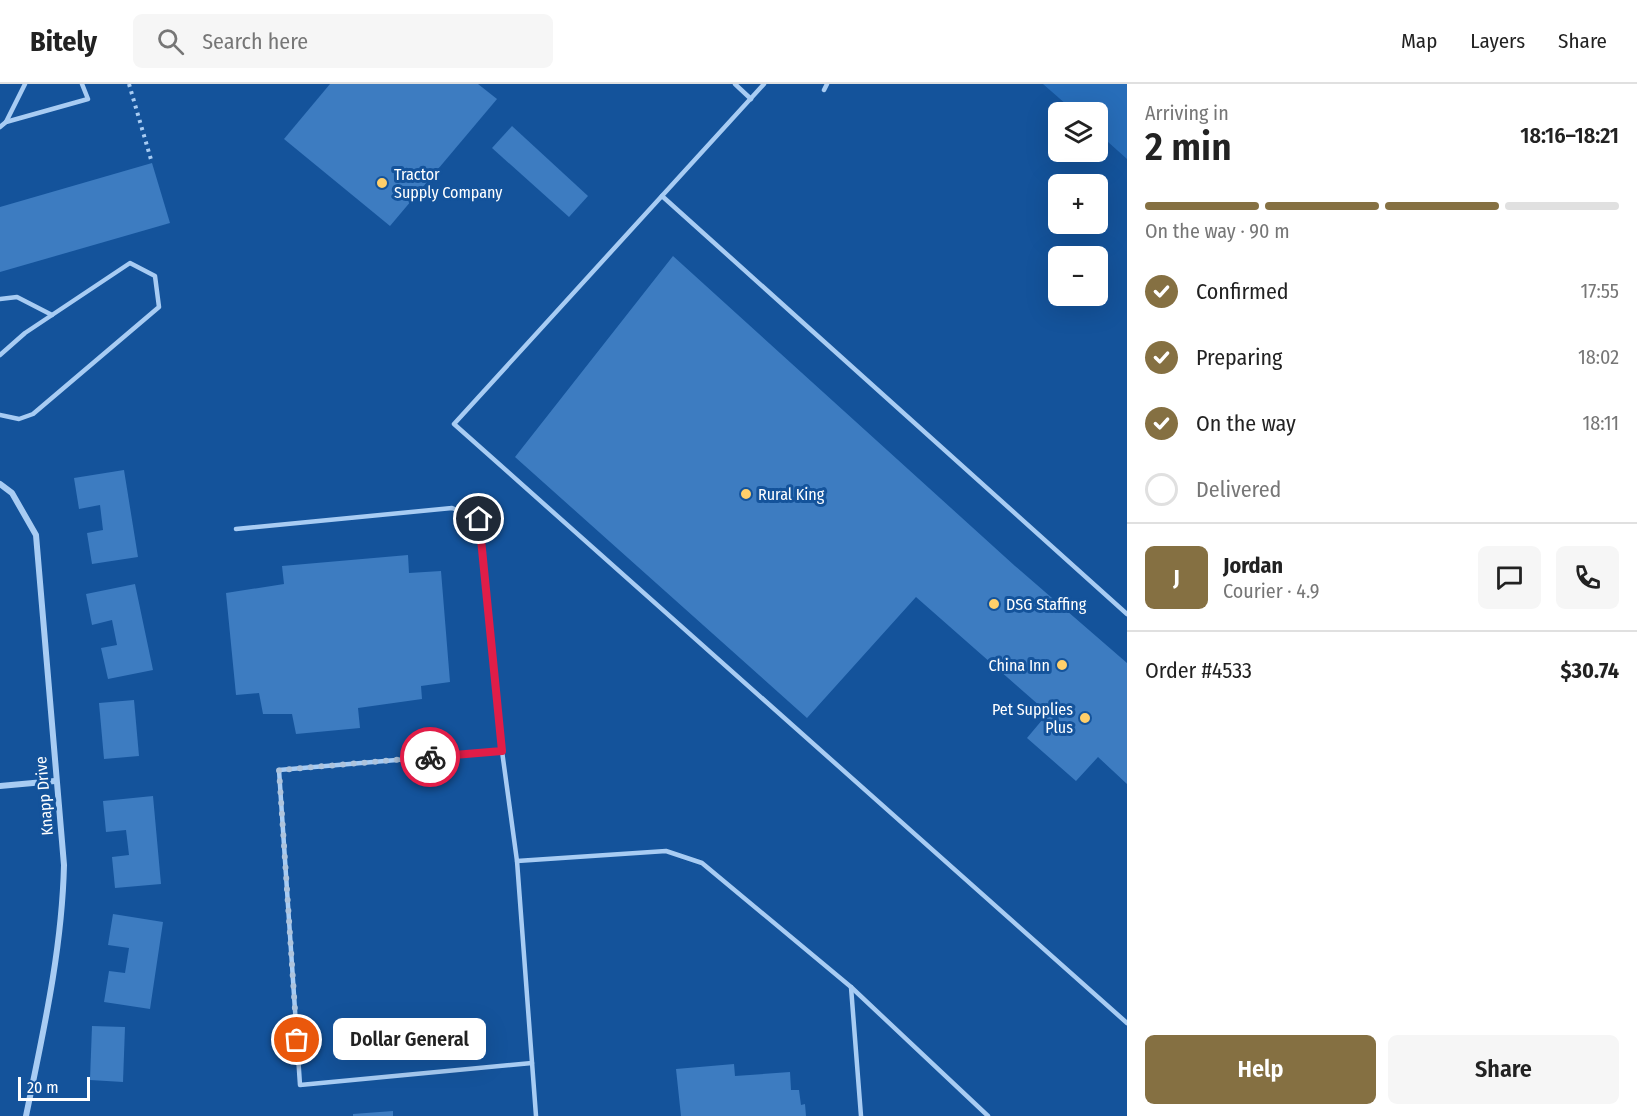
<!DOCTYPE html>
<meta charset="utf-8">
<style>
body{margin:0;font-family:"Fira Sans Condensed",sans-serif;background:#f6f6f6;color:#222;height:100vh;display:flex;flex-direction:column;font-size:22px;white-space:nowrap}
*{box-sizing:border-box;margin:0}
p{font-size:20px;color:#767676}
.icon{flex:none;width:33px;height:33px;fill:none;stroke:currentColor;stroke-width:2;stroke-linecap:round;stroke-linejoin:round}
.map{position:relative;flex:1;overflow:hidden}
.sheet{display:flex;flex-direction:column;background:#fff;width:510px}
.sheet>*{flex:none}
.controls{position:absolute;left:1048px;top:18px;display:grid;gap:12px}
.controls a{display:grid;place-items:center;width:60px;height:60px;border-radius:9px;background:#fff;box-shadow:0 6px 24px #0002;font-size:30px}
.scale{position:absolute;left:18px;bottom:15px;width:72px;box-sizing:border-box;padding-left:6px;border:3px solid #fff;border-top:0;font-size:16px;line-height:21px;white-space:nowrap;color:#fff;-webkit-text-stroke:4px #14539b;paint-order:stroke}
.pin{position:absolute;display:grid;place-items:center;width:51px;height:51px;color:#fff;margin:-26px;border:3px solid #fff;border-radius:50%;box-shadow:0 2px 6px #0007}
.courier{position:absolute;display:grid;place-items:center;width:60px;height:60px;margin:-30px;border:4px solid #e11d48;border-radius:50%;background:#fff;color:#222;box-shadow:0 2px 8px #0007}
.bubble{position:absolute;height:42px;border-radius:9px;background:#fff;box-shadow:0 6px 24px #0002;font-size:20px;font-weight:600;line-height:42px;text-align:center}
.head em{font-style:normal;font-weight:600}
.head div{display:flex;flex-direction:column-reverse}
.head{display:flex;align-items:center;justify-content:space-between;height:102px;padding:0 18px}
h1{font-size:39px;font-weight:600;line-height:45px}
.bar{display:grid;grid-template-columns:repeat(4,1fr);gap:9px 6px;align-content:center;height:72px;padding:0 18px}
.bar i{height:8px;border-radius:4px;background:#e0e0e0}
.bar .current{background:#857042}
.bar p{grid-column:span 4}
.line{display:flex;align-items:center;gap:15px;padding:0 18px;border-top:2px solid #e0e0e0}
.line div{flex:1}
.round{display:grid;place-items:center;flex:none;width:63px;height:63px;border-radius:9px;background:#f6f6f6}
ol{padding:0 18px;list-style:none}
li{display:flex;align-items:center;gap:18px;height:66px}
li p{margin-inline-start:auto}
li .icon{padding:6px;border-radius:50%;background:#857042;color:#fff;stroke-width:4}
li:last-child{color:#767676}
li i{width:33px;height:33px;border:3px solid #e0e0e0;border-radius:50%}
.action{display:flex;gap:12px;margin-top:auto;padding:12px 18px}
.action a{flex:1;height:69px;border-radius:9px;background:#857042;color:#fff;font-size:24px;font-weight:600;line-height:69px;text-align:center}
.action a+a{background:#f6f6f6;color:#222}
header{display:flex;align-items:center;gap:36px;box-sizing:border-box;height:84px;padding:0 30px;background:#fff;border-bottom:2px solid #e0e0e0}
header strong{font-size:28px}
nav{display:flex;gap:33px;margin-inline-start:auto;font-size:21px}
.search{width:420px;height:54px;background:#f6f6f6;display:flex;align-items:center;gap:15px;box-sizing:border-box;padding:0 21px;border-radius:9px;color:#767676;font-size:22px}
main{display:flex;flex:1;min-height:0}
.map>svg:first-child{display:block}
.green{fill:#276db9}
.building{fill:#3d7cc1}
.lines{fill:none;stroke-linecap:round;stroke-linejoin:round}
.path{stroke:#a8ccf3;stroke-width:4;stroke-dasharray:3 4.5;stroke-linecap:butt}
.service{stroke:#a8ccf3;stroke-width:4.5}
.minor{stroke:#a8ccf3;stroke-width:6}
.done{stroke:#adc3dc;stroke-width:6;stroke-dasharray:0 10.8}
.route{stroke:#e11d48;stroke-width:8}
.poi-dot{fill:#ffcf6a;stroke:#14539b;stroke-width:2}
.labels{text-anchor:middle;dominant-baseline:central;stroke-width:6;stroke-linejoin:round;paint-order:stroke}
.poi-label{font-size:16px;fill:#fff;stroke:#14539b;text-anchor:start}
.street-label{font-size:16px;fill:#fff;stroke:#14539b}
</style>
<header>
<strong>Bitely</strong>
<div class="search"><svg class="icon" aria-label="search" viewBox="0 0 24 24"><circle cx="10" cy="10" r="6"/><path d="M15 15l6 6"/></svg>Search here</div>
<nav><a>Map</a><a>Layers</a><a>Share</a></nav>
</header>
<main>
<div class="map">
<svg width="1127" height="1032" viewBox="0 0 1127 1032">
<rect width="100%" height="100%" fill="#14539b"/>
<!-- green -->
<polygon class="green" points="1043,0 1127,0 1127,75 1098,49 1098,28 1075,28"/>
<!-- building -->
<g class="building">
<polygon points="330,0 478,0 497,15 390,142 284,55"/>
<polygon points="512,42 588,112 569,133 492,64"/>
<polygon points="152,79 170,139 0,188 0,123"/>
<polygon points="673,172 1015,482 1127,579 1127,700 1098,673 1076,697 1027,654 1048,629 916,513 807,634 515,373"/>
<polygon points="124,386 138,473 92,480 87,449 103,446 100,421 79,425 74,394"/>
<polygon points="408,471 409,489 441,487 450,598 421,602 422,615 358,624 360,644 296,650 292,630 263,630 259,609 236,611 226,509 284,500 282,482"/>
<polygon points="135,500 153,586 108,595 101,564 117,561 112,536 92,541 86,510"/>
<polygon points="134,616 139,672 104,675 99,619"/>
<polygon points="153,712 161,800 115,804 112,773 129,771 126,746 106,748 103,717"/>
<polygon points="113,830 163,838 150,925 104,918 109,887 125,889 129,864 108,861"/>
<polygon points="92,942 125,943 123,998 90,996"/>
<polygon points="734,980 735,992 790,988 791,1006 799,1006 801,1021 805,1020 806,1032 681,1032 676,985"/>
<polygon points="393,1027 393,1032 353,1032 353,1030"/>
</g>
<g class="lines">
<!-- path -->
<polyline class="path" points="129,0 152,79"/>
<!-- service -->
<g class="service">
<polyline points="735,0 751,15"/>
<polyline points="764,0 454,340 1127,939"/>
<polyline points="824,6 827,0"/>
<polyline points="6,38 25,0"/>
<polyline points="0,43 6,38 88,15 82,0"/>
<polyline points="662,112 1127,530"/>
<polyline points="0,215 17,213 52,231"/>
<polyline points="0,271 25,249 130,179 155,192 159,223 33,330 19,335 0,331"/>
<polyline points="236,445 452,424 479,435 502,667 517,777 536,1032"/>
<polyline points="502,667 279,686 300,1001 532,979"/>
<polyline points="517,777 666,767 702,779 851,903 988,1032"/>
<polyline points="851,903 861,1032"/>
</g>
<!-- minor -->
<g class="minor">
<path d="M 0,400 L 12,409 L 36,451 L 64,781 C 62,866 43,949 26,1032"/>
<polyline points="0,702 55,697"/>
</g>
</g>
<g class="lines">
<!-- done -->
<polyline class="done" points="297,956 279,686 430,673"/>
<!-- route -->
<polyline class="route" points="430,673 502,667 479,435"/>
</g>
<!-- markers -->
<g class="poi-dot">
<circle cx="382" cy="99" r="6"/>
<circle cx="746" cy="410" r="6"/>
<circle cx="994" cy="520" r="6"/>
<circle cx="1062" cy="581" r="6"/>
<circle cx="1085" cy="634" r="6"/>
</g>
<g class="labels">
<!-- poi labels -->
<g class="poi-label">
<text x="394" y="90">Tractor<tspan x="394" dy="18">Supply Company</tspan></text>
<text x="758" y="410">Rural King</text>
<text x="1006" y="520">DSG Staffing</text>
<text x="1050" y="581" text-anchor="end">China Inn</text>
<text x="1073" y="625" text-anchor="end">Pet Supplies<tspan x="1073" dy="18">Plus</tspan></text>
</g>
<!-- street labels -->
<g class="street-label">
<text transform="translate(44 712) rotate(-95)">Knapp Drive</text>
</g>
</g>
</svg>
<div class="controls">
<a><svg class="icon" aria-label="layers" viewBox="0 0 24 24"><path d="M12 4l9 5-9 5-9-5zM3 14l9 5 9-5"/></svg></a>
<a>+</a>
<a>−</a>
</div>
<div class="scale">20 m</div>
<div class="pin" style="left:297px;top:956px;background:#ea580c"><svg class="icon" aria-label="bag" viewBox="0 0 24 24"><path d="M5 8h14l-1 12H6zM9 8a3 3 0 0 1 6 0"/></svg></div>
<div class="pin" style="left:479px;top:435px;background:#1f2937"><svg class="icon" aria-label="home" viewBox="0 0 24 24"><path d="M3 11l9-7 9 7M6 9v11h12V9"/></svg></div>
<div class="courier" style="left:430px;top:673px"><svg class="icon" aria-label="bike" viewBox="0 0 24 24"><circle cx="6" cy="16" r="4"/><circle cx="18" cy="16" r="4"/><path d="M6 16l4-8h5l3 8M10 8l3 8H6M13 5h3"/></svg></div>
<div class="bubble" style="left:333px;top:934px;width:153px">Dollar General</div>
</div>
<section class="sheet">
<div class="head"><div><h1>2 min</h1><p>Arriving in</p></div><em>18:16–18:21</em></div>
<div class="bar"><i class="current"></i><i class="current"></i><i class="current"></i><i></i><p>On the way · 90 m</p></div>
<ol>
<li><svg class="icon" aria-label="check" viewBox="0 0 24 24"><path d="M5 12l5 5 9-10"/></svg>Confirmed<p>17:55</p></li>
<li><svg class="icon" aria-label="check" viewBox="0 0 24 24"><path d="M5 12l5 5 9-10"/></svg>Preparing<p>18:02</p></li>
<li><svg class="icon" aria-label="check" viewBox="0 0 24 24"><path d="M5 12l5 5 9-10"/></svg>On the way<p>18:11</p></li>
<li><i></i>Delivered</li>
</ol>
<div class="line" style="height:108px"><b class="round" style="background:#857042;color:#fff">J</b><div><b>Jordan</b><p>Courier · 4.9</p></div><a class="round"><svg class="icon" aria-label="chat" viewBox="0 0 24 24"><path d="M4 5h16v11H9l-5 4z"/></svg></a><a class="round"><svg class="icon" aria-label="phone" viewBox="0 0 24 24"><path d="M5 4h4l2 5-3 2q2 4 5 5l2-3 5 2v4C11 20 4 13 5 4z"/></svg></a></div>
<div class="line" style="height:78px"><div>Order #4533</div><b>$30.74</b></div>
<div class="action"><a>Help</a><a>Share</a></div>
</section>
</main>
